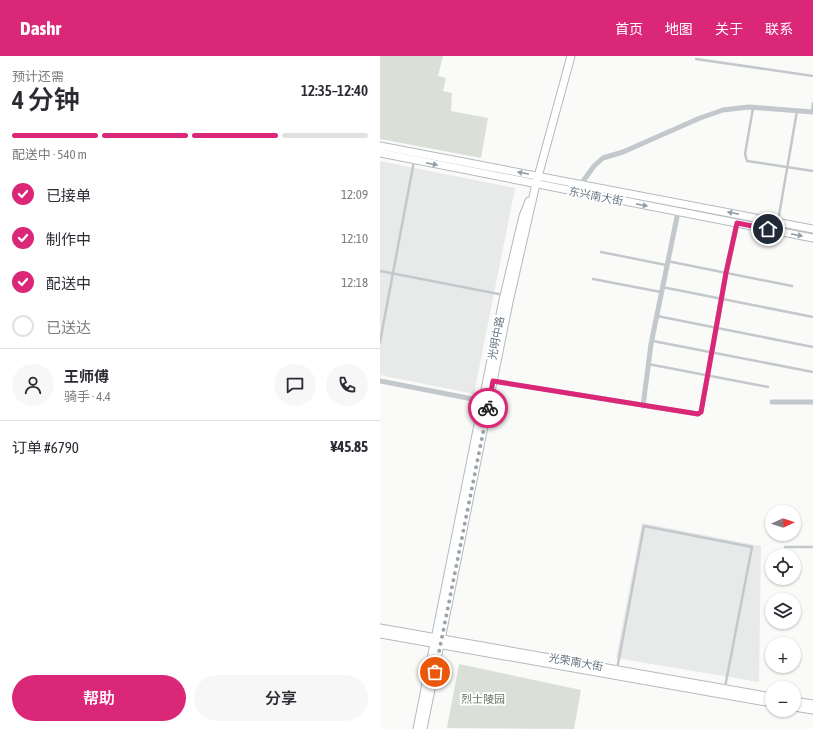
<!DOCTYPE html>
<html lang="zh">
<meta charset="utf-8">
<style>
body{margin:0;font-family:"Asap Condensed","Noto Sans SC",sans-serif;background:#f7f7f7;color:#2b2b33;height:100vh;display:flex;flex-direction:column;font-size:15px;white-space:nowrap}
*{box-sizing:border-box;margin:0}
p{font-size:13px;color:#7c7c81}
.icon{flex:none;width:22px;height:22px;fill:none;stroke:currentColor;stroke-width:2;stroke-linecap:round;stroke-linejoin:round}
.map{position:relative;flex:1;overflow:hidden}
.side{display:flex;flex-direction:column;background:#fff;width:380px}
.side>*{flex:none}
.needle{width:26px;rotate:87deg}
.tools{position:absolute;left:385px;top:449px;display:grid;gap:8px}
.tools a{display:grid;place-items:center;width:36px;height:36px;border-radius:50%;background:#fff;box-shadow:0 1px 3px #0004;font-size:20px}
.pin{position:absolute;display:grid;place-items:center;width:34px;height:34px;color:#fff;margin:-17px;border:2px solid #fff;border-radius:50%;box-shadow:0 1px 4px #0007}
.courier{position:absolute;display:grid;place-items:center;width:40px;height:40px;margin:-20px;border:3px solid #db2777;border-radius:50%;background:#fff;color:#222;box-shadow:0 1px 5px #0007}
.overview em{font-style:normal;font-weight:600}
.overview div{display:flex;flex-direction:column-reverse}
.overview{display:flex;align-items:center;justify-content:space-between;height:68px;padding:0 12px}
h1{font-size:26px;font-weight:600;line-height:30px}
.bar{display:grid;grid-template-columns:repeat(4,1fr);gap:6px 4px;align-content:center;height:48px;padding:0 12px}
.bar i{height:5px;border-radius:3px;background:#e1e1e2}
.bar .selected{background:#db2777}
.bar p{grid-column:span 4}
.line{display:flex;align-items:center;gap:10px;padding:0 12px;border-top:1px solid #e1e1e2}
.line div{flex:1}
.round{display:grid;place-items:center;flex:none;width:42px;height:42px;border-radius:21px;background:#f7f7f7}
ol{padding:0 12px;list-style:none}
li{display:flex;align-items:center;gap:12px;height:44px}
li p{margin-inline-start:auto}
li .icon{padding:4px;border-radius:50%;background:#db2777;color:#fff;stroke-width:4}
li:last-child{color:#7c7c81}
li i{width:22px;height:22px;border:2px solid #e1e1e2;border-radius:50%}
.primary-button{display:flex;gap:8px;margin-top:auto;padding:8px 12px}
.primary-button a{flex:1;height:46px;border-radius:24px;background:#db2777;color:#fff;font-size:16px;font-weight:600;line-height:46px;text-align:center}
.primary-button a+a{background:#f7f7f7;color:#2b2b33}
header{display:flex;align-items:center;gap:24px;box-sizing:border-box;height:56px;padding:0 20px;background:#db2777;color:#fff}
header strong{font-size:19px}
nav{display:flex;gap:22px;margin-inline-start:auto;font-size:14px}
main{display:flex;flex:1;min-height:0}
.map>svg:first-child{display:block}
.built{fill:#e8e9e9}
.green{fill:#dadfd7}
.lines{fill:none;stroke-linecap:round;stroke-linejoin:round}
.secondary-casing{stroke:#b3babf;stroke-width:9}
.lane{stroke:#c3c8cc;stroke-width:2.5}
.street{stroke:#c3c8cc;stroke-width:5}
.secondary{stroke:#fff;stroke-width:7}
.oneway{fill:#939fa8}
.done{stroke:#99a4ac;stroke-width:4;stroke-dasharray:0 7.2}
.route{stroke:#db2777;stroke-width:5}
.labels{text-anchor:middle;dominant-baseline:central;stroke-width:4;stroke-linejoin:round;paint-order:stroke}
.street-label{font-size:11px;fill:#657683;stroke:#fff}
.park-label{font-size:11px;fill:#687a64;stroke:#fff}
</style>
<header>
<strong>Dashr</strong>
<nav><a>首页</a><a>地图</a><a>关于</a><a>联系</a></nav>
</header>
<main>
<section class="side">
<div class="overview"><div><h1>4 分钟</h1><p>预计还需</p></div><em>12:35–12:40</em></div>
<div class="bar"><i class="selected"></i><i class="selected"></i><i class="selected"></i><i></i><p>配送中 · 540 m</p></div>
<ol>
<li><svg class="icon" aria-label="check" viewBox="0 0 24 24"><path d="M5 12l5 5 9-10"/></svg>已接单<p>12:09</p></li>
<li><svg class="icon" aria-label="check" viewBox="0 0 24 24"><path d="M5 12l5 5 9-10"/></svg>制作中<p>12:10</p></li>
<li><svg class="icon" aria-label="check" viewBox="0 0 24 24"><path d="M5 12l5 5 9-10"/></svg>配送中<p>12:18</p></li>
<li><i></i>已送达</li>
</ol>
<div class="line" style="height:72px"><a class="round"><svg class="icon" aria-label="person" viewBox="0 0 24 24"><circle cx="12" cy="8" r="4"/><path d="M4 21q1-7 8-7t8 7"/></svg></a><div><b>王师傅</b><p>骑手 · 4.4</p></div><a class="round"><svg class="icon" aria-label="chat" viewBox="0 0 24 24"><path d="M4 5h16v11H9l-5 4z"/></svg></a><a class="round"><svg class="icon" aria-label="phone" viewBox="0 0 24 24"><path d="M5 4h4l2 5-3 2q2 4 5 5l2-3 5 2v4C11 20 4 13 5 4z"/></svg></a></div>
<div class="line" style="height:52px"><div>订单 #6790</div><b>¥45.85</b></div>
<div class="primary-button"><a>帮助</a><a>分享</a></div>
</section>
<div class="map">
<svg width="433" height="673" viewBox="0 0 433 673">
<rect width="100%" height="100%" fill="#fafaf8"/>
<!-- built -->
<g class="built">
<polygon points="0,105 135,132 94,338 0,319"/>
<polygon points="262,467 381,490 379,626 236,602"/>
</g>
<!-- green -->
<g class="green">
<polygon points="0,0 63,0 58,20 66,22 63,35 72,37 71,55 108,62 101,102 0,83"/>
<polygon points="79,608 201,634 194,673 67,672"/>
</g>
<g class="lines">
<defs>
<g id="secondary">
<polyline points="0,90 433,173"/>
<polyline points="0,97 433,182"/>
<polyline points="0,572 392,641"/>
<polyline points="0,578 392,647"/>
<polyline points="414,645 433,648"/>
<polyline points="414,651 433,654"/>
<polyline points="37,673 123,244 143,160 149,145"/>
<polyline points="43,673 129,246 156,128 191,0"/>
</g>
</defs>
<!-- secondary casing -->
<use href="#secondary" class="secondary-casing"/>
<!-- lane -->
<g class="lane">
<polyline points="316,3 433,20"/>
<polyline points="373,52 365,98 367,105 433,115"/>
<polyline points="432,56 433,47"/>
<polyline points="398,165 417,55"/>
<polyline points="221,196 286,209"/>
<polyline points="287,205 412,230"/>
<polyline points="0,215 124,239"/>
<polyline points="213,223 281,236"/>
<polyline points="282,231 433,261"/>
<polyline points="277,260 433,291"/>
<polyline points="273,285 433,316"/>
<polyline points="0,286 34,105"/>
<polyline points="268,308 388,331"/>
<polyline points="405,491 433,491"/>
<polyline points="237,613 264,470 372,491 345,631"/>
</g>
<!-- street -->
<g class="street">
<polyline points="201,128 214,110 223,102 243,96 320,62 343,54 369,51 433,56"/>
<polyline points="0,325 103,345"/>
<polyline points="113,325 318,358 321,356 346,217 357,167"/>
<polyline points="392,346 433,346"/>
<polyline points="263,350 271,288 298,156"/>
</g>
<!-- secondary -->
<use href="#secondary" class="secondary"/>
</g>
<!-- one-way arrows -->
<defs><path id="oneway-solid" d="M-6-.8H1V-3.2L6.5 0L1 3.2V.8H-6Z"/></defs>
<g class="oneway">
<use href="#oneway-solid" transform="translate(52 108) rotate(11)"/>
<use href="#oneway-solid" transform="translate(143 117) rotate(-169)"/>
<use href="#oneway-solid" transform="translate(262 149) rotate(11)"/>
<use href="#oneway-solid" transform="translate(353 157) rotate(-169)"/>
<use href="#oneway-solid" transform="translate(417 179) rotate(11)"/>
</g>
<g class="lines">
<!-- done -->
<polyline class="done" points="55,616 108,352"/>
<!-- route -->
<polyline class="route" points="108,352 113,325 318,358 321,356 346,217 357,167 388,173"/>
</g>
<g class="labels">
<!-- street labels -->
<g class="street-label">
<text transform="translate(216 140) rotate(11)">东兴南大街</text>
<text transform="translate(116 282) rotate(-79)">光明中路</text>
<text transform="translate(196 606) rotate(10)">光荣南大街</text>
</g>
<!-- park labels -->
<g class="park-label">
<text x="103" y="643">烈士陵园</text>
</g>
</g>
</svg>
<div class="tools">
<a><svg class="needle" viewBox="-14 -14 28 28"><path d="M0-13l5 13h-10z" fill="#e53935"/><path d="M0 13l5-13h-10z" fill="#7c7c81"/></svg></a>
<a><svg class="icon" aria-label="locate" viewBox="0 0 24 24"><circle cx="12" cy="12" r="6"/><path d="M12 2v4M12 18v4M2 12h4M18 12h4"/></svg></a>
<a><svg class="icon" aria-label="layers" viewBox="0 0 24 24"><path d="M12 4l9 5-9 5-9-5zM3 14l9 5 9-5"/></svg></a>
<a>+</a>
<a>−</a>
</div>
<div class="pin" style="left:55px;top:616px;background:#ea580c"><svg class="icon" aria-label="bag" viewBox="0 0 24 24"><path d="M5 8h14l-1 12H6zM9 8a3 3 0 0 1 6 0"/></svg></div>
<div class="pin" style="left:388px;top:173px;background:#1f2937"><svg class="icon" aria-label="home" viewBox="0 0 24 24"><path d="M3 11l9-7 9 7M6 9v11h12V9"/></svg></div>
<div class="courier" style="left:108px;top:352px"><svg class="icon" aria-label="bike" viewBox="0 0 24 24"><circle cx="6" cy="16" r="4"/><circle cx="18" cy="16" r="4"/><path d="M6 16l4-8h5l3 8M10 8l3 8H6M13 5h3"/></svg></div>
</div>
</main>
